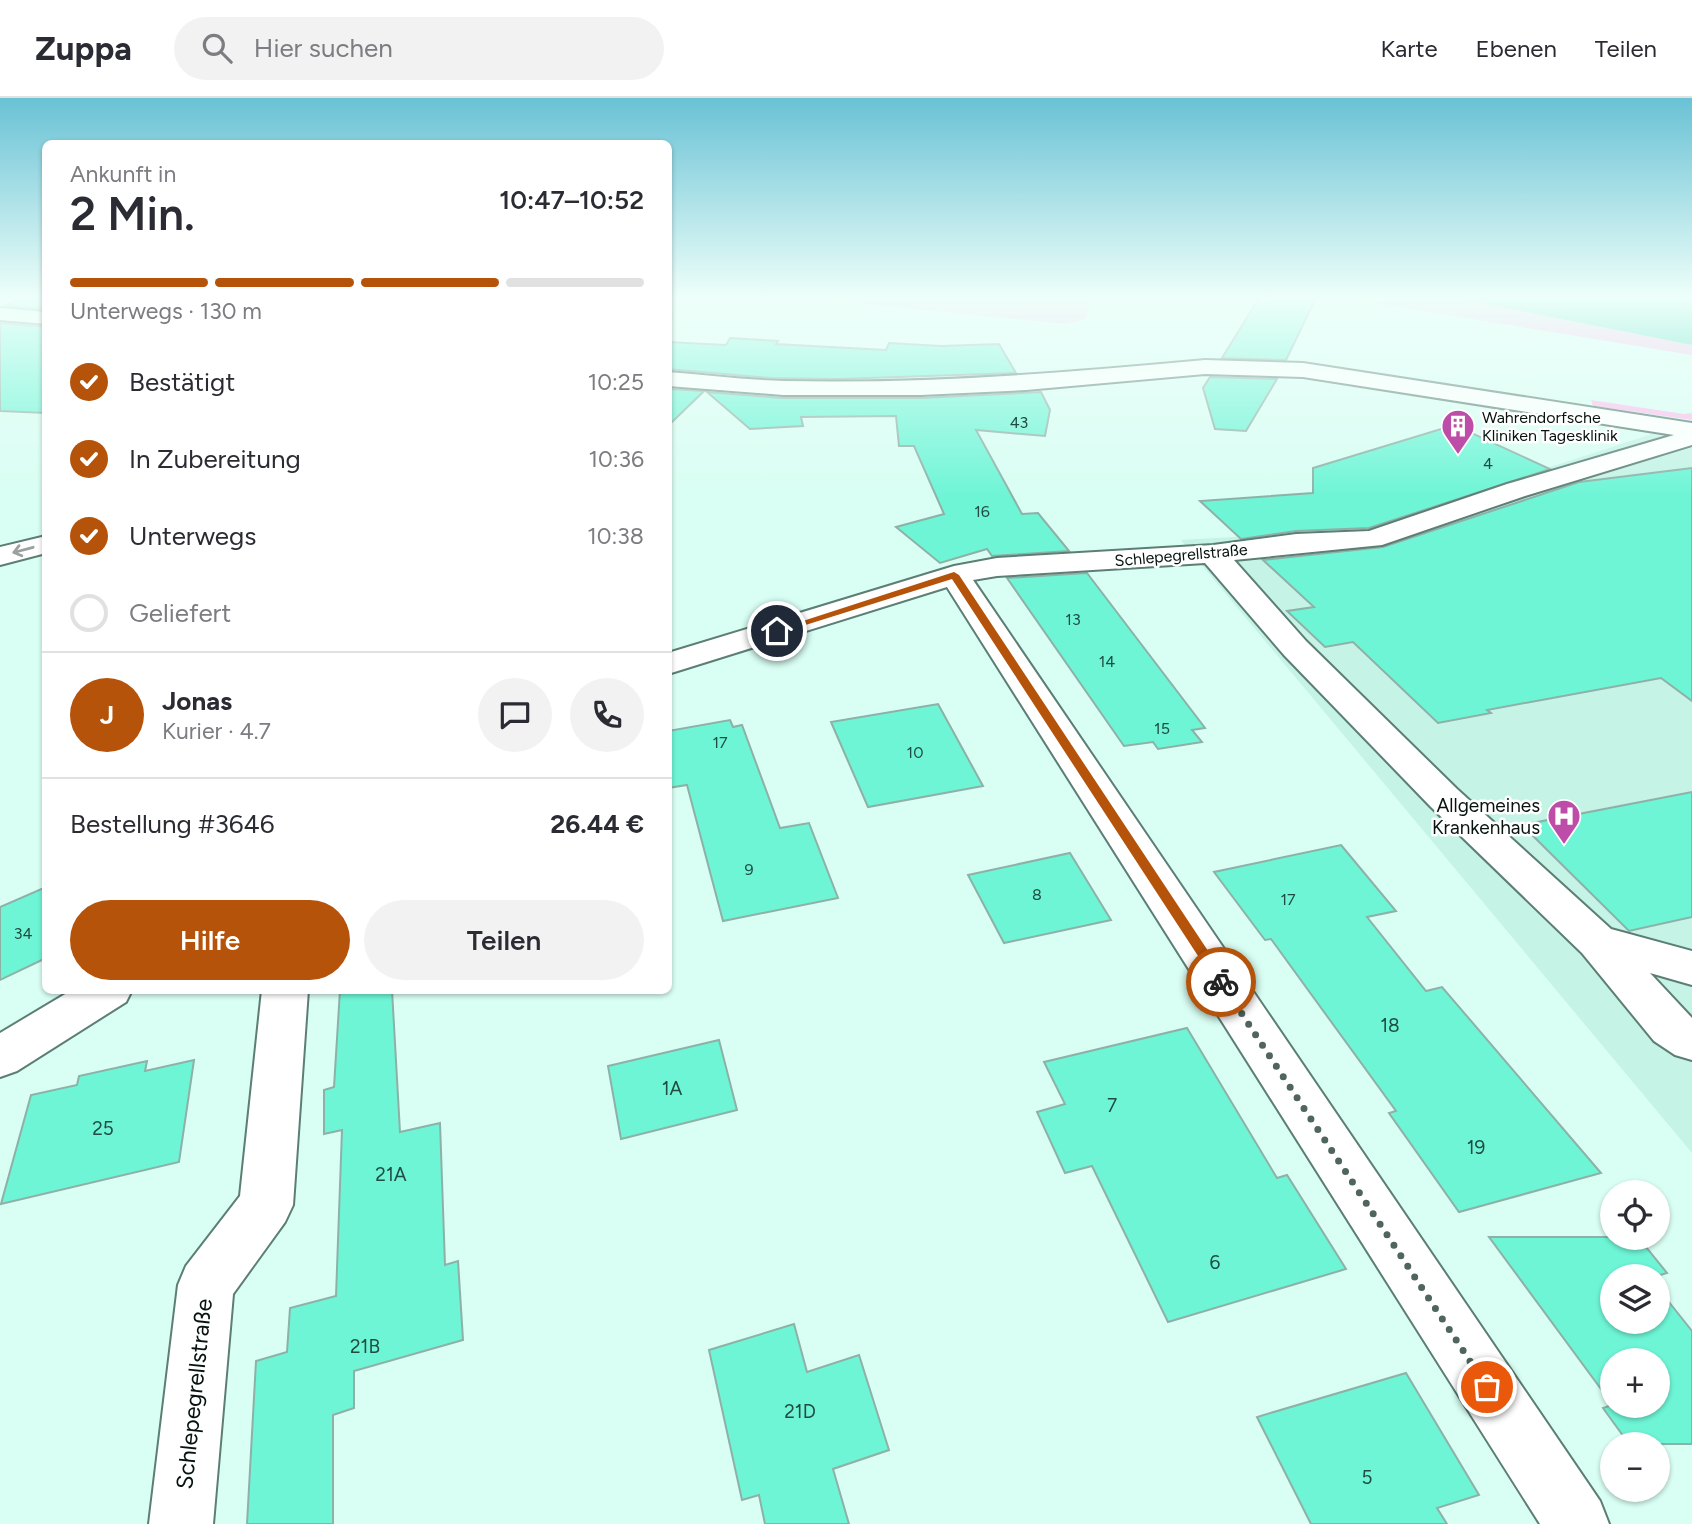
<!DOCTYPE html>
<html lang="de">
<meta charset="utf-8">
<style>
body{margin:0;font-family:Figtree,sans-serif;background:#f2f2f3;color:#2b2b33;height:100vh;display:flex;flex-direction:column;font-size:26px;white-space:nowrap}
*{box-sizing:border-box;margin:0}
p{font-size:23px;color:#7c7c81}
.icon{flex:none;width:38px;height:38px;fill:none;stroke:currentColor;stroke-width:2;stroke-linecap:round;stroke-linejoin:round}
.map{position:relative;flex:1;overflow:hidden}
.panel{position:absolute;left:42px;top:42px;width:630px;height:854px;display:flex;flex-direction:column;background:#fff;border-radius:10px;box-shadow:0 2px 5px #0004}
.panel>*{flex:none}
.tools{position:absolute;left:1600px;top:1082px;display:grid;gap:14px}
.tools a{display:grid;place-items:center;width:70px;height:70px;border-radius:50%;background:#fff;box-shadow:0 2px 5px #0004;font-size:35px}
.pin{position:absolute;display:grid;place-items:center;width:60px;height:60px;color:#fff;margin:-30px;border:4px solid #fff;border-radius:50%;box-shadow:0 2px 7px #0007}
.courier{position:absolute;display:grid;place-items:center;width:70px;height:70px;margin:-35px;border:5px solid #b45309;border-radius:50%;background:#fff;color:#222;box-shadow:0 2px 9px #0007}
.overview em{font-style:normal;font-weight:600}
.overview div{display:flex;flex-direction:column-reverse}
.overview{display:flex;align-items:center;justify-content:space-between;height:119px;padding:0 28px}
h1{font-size:46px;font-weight:600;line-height:52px}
.bar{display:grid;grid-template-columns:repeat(4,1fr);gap:10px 7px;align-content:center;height:84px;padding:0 28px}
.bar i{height:9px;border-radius:5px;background:#e1e1e2}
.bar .on{background:#b45309}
.bar p{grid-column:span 4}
.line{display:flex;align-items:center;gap:18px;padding:0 28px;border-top:2px solid #e1e1e2}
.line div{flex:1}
.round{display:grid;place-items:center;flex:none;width:74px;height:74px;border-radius:37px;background:#f2f2f3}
ol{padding:0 28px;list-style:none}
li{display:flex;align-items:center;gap:21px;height:77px}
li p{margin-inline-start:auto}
li .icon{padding:7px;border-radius:50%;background:#b45309;color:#fff;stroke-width:4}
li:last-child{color:#7c7c81}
li i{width:38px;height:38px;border:4px solid #e1e1e2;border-radius:50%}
.primary-button{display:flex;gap:14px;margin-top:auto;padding:14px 28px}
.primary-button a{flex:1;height:80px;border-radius:42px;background:#b45309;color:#fff;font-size:28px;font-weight:600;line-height:80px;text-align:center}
.primary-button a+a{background:#f2f2f3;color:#2b2b33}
header{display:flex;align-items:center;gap:42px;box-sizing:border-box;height:98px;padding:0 35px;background:#fff;border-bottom:2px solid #e1e1e2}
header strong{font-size:33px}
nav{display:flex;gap:38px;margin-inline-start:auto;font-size:24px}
.search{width:490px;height:63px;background:#f2f2f3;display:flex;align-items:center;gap:18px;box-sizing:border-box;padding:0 24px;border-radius:38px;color:#7c7c81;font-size:26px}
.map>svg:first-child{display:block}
.built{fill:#c5f3e6}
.green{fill:#fcbdec}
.water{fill:#4bd7b8}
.building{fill:#6ef5d6;stroke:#8eb1a7;stroke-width:2}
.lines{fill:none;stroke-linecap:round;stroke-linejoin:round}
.minor-casing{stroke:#5c7e74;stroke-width:4}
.minor{fill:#fff;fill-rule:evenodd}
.oneway{stroke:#9ba19f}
.route{fill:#b45309}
.done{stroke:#50655f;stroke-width:7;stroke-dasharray:0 12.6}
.labels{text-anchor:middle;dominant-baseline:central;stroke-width:5;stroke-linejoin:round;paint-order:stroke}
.far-poi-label{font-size:16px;fill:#06130f;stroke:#fff;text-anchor:start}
.number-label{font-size:16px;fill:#204c41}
.far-street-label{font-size:16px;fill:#06130f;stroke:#fff}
.poi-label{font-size:19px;fill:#06130f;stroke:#fff;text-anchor:end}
.near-number-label{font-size:19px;fill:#204c41}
.near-street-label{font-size:23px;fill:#06130f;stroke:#fff}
</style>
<header>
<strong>Zuppa</strong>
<div class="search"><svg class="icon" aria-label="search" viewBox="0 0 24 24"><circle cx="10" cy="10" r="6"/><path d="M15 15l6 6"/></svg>Hier suchen</div>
<nav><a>Karte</a><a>Ebenen</a><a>Teilen</a></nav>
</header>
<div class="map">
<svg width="1692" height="1426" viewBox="0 0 1692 1426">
<rect width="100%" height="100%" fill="#d9fef3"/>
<!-- built -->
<polygon class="built" points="1652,336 1692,341 1692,1055 1181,442 1356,432"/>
<!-- green -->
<g class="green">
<polygon points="805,200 1092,200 1085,221 1065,226"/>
<polygon points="1344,200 1456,200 1692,247 1692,257"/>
<polygon points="1591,302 1684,316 1692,315 1692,322 1593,308"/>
</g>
<!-- water -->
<polygon class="water" points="1456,200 1692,200 1692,247"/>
<!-- building -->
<g class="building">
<polygon points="21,200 46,200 46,211 4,208"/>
<polygon points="1259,200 1316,200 1286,262 1222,260"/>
<polygon points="0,225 46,229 46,315 0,313"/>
<polygon points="730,240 778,243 776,246 886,252 889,245 941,248 999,246 1016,275 838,281 771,280 668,271 668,244 726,247"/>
<polygon points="1210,279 1277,281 1246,333 1215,331 1203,290"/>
<polygon points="668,291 704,293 668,328"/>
<polygon points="707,294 783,300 921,300 1041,294 1050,312 1045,338 976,332 1022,416 1038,415 1069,453 992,458 987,451 940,465 896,429 944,416 914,348 899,348 896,318 801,319 803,328 750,331"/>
<polygon points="1454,327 1550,371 1369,430 1296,433 1241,441 1200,403 1313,395 1313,370"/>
<polygon points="1692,370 1692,603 1661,580 1487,612 1491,615 1438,625 1353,544 1325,549 1287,513 1314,509 1263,462 1383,449 1579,384"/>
<polygon points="1087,475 1205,630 1192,632 1202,644 1158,651 1153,644 1124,648 1007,480"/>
<polygon points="938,606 983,688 868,709 831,624"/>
<polygon points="730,622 733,629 742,627 780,730 809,725 838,800 723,823 687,687 668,690 668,633"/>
<polygon points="1692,694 1692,819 1629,833 1522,727"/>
<polygon points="1341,747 1396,813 1367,819 1426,893 1442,889 1601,1075 1459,1114 1389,1015 1396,1013 1271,841 1265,842 1214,774"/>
<polygon points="1070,755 1111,822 1004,845 968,777"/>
<polygon points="46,789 46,860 0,882 0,809"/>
<polygon points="340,892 392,892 400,1034 440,1025 445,1167 458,1163 463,1242 354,1273 354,1310 333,1317 333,1426 247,1426 256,1263 287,1254 290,1210 336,1198 342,1032 324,1036 324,992 334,989"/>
<polygon points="1187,930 1277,1080 1287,1077 1346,1171 1168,1224 1092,1068 1065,1075 1037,1014 1065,1006 1044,964"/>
<polygon points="719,942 737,1012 621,1041 608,968"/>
<polygon points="194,962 179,1064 1,1106 31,997 77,987 79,978 147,963 145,973"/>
<polygon points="1489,1139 1638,1139 1667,1175 1657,1178 1612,1178 1612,1223 1657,1223 1657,1189 1692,1233 1692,1346 1629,1346 1603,1310 1612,1307 1657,1307 1657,1262 1612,1262 1612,1306"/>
<polygon points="794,1226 807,1274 859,1257 889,1352 833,1371 849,1426 765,1426 759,1397 742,1402 709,1252"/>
<polygon points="1406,1275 1479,1397 1437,1410 1447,1426 1311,1426 1257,1319"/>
</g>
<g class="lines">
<defs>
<g id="minor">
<polygon points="0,210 46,214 46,226 0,222"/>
<path d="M 1205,262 L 1303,265 L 1692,325 L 1692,347 L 1525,398 L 1382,447 L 1234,462 L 1306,543 L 1457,691 L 1611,831 L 1692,853 L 1692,887 L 1650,875 L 1692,920 L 1692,962 L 1675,957 L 1654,943 L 1582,855 L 1431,709 L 1284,557 L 1205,465 L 997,478 L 973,482 L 1600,1403 L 1609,1426 L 1540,1426 L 947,489 L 668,576 L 668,555 L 954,468 L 997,460 L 1213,447 L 1296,436 L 1369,433 L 1507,386 L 1674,337 L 1303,279 L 1205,276 L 1026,292 L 921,297 L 783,297 L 668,288 L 668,274 C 707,277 746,282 785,283 C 926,286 1065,275 1205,262 Z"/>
<polygon points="46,438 46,455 0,467 0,449"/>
<polygon points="72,892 132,892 126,904 17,973 0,979 0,935"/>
<polygon points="262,892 308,892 293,1107 285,1124 233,1196 213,1426 149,1426 178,1187 186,1168 240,1098"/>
</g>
</defs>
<!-- minor casing -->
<use href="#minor" class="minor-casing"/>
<!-- minor -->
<use href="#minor" class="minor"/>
</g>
<!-- one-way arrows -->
<defs><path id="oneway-shaft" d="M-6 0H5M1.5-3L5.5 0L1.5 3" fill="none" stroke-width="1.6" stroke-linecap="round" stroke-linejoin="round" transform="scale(1.75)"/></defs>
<use class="oneway" href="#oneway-shaft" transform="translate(23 452) rotate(165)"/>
<!-- sky -->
<linearGradient id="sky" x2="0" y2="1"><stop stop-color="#69c2d5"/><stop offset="0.5" stop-color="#eefffa"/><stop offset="1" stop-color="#eefffa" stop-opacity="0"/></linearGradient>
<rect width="1692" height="399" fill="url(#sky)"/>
<!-- route -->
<polygon class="route" points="954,474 959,477 1226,880 1226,887 1217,887 952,481 780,535 772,533"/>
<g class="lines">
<!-- done -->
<polyline class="done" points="1221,884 1487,1289"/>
</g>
<!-- icons -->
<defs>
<symbol id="building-pin" viewBox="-11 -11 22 30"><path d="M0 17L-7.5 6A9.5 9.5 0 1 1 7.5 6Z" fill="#be4da9" stroke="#fff"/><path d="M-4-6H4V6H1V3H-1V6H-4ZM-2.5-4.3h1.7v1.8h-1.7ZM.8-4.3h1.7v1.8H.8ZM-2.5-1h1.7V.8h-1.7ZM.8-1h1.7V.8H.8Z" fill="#fff"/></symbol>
<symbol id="hospital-pin" viewBox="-11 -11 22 30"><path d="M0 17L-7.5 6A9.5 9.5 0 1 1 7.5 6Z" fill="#be4da9" stroke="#fff"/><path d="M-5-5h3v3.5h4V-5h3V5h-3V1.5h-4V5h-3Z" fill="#fff"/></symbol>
</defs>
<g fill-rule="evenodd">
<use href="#building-pin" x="1439" y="309" width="38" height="52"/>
<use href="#hospital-pin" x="1545" y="699" width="38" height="52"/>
</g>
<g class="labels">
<!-- far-poi labels -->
<g class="far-poi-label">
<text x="1482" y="319">Wahrendorfsche<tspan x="1482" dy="18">Kliniken Tagesklinik</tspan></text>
</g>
<!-- number labels -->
<g class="number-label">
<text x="1019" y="324">43</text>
<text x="1488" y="365">4</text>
<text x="982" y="413">16</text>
<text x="1073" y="521">13</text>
<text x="1107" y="563">14</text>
<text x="1162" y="630">15</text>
<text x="720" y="644">17</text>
<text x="915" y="654">10</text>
<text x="749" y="771">9</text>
<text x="1037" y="796">8</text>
<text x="1288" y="801">17</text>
<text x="23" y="835">34</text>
</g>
<!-- far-street labels -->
<g class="far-street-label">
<text transform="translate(1181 457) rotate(-5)">Schlepegrellstraße</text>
</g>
<!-- poi labels -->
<g class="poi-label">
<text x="1540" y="707">Allgemeines<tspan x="1540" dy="22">Krankenhaus</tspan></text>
</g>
<!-- near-number labels -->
<g class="near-number-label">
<text x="1390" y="927">18</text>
<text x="672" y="990">1A</text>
<text x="1112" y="1007">7</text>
<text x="103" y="1030">25</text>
<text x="1476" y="1049">19</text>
<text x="391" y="1076">21A</text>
<text x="1215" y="1164">6</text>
<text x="365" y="1248">21B</text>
<text x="800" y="1313">21D</text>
<text x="1367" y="1379">5</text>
</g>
<!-- near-street labels -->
<g class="near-street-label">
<text transform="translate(194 1296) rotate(-84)">Schlepegrellstraße</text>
</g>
</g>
</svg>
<div class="tools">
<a><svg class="icon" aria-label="locate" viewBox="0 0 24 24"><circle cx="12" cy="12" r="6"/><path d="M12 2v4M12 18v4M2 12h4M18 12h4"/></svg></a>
<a><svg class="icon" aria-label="layers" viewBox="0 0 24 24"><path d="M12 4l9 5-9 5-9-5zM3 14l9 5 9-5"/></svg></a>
<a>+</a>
<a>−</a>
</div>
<div class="pin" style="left:1487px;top:1289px;background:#ea580c"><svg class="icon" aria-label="bag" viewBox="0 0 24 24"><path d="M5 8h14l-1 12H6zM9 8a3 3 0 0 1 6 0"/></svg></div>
<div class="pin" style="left:777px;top:533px;background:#1f2937"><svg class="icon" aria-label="home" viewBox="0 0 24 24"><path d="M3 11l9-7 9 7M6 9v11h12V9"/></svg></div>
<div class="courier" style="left:1221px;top:884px"><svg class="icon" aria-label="bike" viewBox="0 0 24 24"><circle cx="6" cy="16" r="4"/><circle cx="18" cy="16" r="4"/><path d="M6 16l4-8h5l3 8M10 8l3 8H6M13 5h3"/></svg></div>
<section class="panel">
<div class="overview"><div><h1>2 Min.</h1><p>Ankunft in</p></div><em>10:47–10:52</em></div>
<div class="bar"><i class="on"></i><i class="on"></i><i class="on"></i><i></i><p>Unterwegs · 130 m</p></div>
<ol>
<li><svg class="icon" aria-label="check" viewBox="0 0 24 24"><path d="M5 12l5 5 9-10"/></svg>Bestätigt<p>10:25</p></li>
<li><svg class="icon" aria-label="check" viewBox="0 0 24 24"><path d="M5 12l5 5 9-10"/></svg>In Zubereitung<p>10:36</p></li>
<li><svg class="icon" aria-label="check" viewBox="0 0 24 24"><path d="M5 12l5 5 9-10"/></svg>Unterwegs<p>10:38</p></li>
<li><i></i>Geliefert</li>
</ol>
<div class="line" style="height:126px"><b class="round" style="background:#b45309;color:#fff">J</b><div><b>Jonas</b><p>Kurier · 4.7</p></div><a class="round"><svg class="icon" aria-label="chat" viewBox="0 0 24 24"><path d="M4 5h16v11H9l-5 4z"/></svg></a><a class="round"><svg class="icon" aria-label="phone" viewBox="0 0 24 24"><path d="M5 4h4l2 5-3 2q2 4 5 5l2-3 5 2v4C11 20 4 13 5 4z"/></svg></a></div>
<div class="line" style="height:91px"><div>Bestellung #3646</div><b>26.44 €</b></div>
<div class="primary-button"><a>Hilfe</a><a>Teilen</a></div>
</section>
</div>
